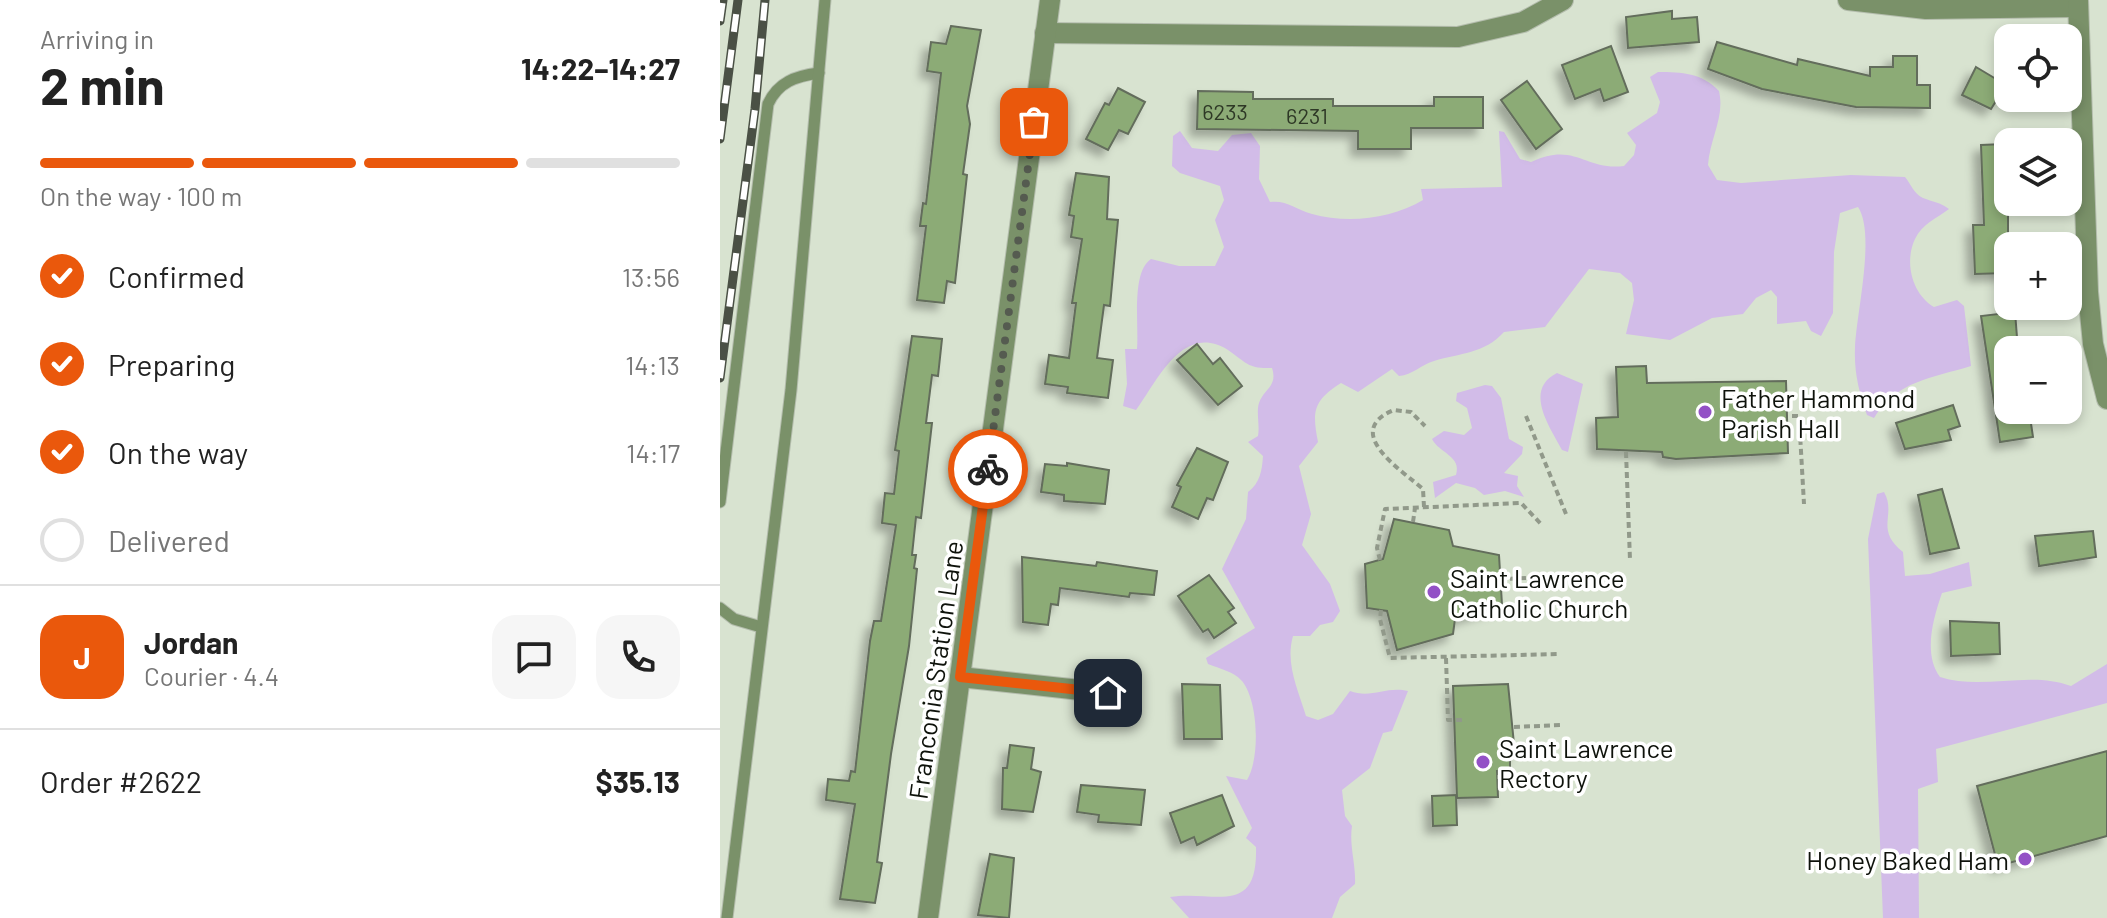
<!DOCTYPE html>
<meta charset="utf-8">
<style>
body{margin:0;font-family:Barlow,sans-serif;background:#f6f6f6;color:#222;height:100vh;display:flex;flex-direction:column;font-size:30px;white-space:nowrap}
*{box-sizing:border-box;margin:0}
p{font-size:26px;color:#767676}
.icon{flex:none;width:44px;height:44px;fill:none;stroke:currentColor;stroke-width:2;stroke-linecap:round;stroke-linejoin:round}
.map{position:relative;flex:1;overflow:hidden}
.side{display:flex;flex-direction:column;background:#fff;width:720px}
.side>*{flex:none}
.buttons{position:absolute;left:1274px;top:24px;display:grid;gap:16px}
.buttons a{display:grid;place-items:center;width:88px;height:88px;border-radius:16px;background:#fff;box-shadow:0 4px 12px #0003;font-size:40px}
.pin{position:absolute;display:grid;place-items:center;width:68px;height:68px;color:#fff;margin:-34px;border-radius:16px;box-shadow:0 4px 12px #0006}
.courier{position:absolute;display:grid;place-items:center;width:80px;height:80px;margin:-40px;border:6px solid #ea580c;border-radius:50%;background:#fff;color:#222;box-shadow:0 2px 10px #0007}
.overview em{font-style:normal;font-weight:700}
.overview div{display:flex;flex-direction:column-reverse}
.overview{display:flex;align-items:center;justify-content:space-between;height:136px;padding:0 40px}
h1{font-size:52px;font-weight:700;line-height:60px}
.bar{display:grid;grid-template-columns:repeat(4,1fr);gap:12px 8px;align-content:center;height:96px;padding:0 40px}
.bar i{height:10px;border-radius:6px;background:#e0e0e0}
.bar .selected{background:#ea580c}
.bar p{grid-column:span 4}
.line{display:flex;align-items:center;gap:20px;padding:0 40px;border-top:2px solid #e0e0e0}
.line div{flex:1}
.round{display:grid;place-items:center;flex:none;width:84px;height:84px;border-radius:24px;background:#f6f6f6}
ol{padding:0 40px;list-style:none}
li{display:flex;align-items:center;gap:24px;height:88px}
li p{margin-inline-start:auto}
li .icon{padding:8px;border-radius:50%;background:#ea580c;color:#fff;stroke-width:4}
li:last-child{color:#767676}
li i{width:44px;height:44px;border:4px solid #e0e0e0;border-radius:50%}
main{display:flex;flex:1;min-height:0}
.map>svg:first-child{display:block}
.green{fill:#d2bce8}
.building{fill:#8cab76;stroke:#636d5c;stroke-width:2;filter:url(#shadow)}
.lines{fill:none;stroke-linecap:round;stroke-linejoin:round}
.lane-casing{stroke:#b4bdad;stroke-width:13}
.street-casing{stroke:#b4bdad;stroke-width:22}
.path{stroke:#91998a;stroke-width:4;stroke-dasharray:6 4;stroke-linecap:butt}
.lane{stroke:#7a9169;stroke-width:11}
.street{stroke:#7a9169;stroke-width:20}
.rail-casing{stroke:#4a5045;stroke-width:9}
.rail{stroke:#fff;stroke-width:6;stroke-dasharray:18;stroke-linecap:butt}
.done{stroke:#555b50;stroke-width:8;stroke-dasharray:0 14.4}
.route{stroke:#ea580c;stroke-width:10}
.poi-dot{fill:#9351c6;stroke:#fff;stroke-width:3}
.labels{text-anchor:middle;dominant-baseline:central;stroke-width:7;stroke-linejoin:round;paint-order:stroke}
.number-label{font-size:22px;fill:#2e3826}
.poi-label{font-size:26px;fill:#0e120b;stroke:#fff;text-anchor:start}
.street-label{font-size:26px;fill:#0e120b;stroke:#fff}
</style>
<main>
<section class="side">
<div class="overview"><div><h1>2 min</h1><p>Arriving in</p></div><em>14:22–14:27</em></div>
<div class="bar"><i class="selected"></i><i class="selected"></i><i class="selected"></i><i></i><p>On the way · 100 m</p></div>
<ol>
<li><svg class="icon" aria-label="check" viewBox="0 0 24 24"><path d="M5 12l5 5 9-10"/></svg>Confirmed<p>13:56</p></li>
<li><svg class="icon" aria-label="check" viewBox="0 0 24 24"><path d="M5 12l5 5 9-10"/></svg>Preparing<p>14:13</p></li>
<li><svg class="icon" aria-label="check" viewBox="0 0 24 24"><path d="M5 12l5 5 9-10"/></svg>On the way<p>14:17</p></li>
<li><i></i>Delivered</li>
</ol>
<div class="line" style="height:144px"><b class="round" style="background:#ea580c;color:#fff">J</b><div><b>Jordan</b><p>Courier · 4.4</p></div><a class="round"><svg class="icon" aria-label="chat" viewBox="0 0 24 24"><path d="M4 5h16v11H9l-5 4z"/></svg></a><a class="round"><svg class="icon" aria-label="phone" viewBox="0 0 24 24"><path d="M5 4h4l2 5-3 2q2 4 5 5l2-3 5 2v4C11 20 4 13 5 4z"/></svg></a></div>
<div class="line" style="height:104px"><div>Order #2622</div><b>$35.13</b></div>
</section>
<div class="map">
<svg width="1387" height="918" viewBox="0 0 1387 918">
<defs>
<filter id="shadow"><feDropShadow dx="-7" dy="7" stdDeviation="4" flood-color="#0004"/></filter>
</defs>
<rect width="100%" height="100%" fill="#d8e3d0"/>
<!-- green -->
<g class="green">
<path d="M 938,72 C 962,72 982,73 999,91 C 1005,117 990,138 988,165 L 997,180 L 1021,183 L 1131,175 L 1185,177 C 1191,184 1194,194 1203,198 C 1213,202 1220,202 1229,209 C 1217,218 1202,224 1195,239 C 1184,262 1192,294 1214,307 L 1237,300 L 1244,306 L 1251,366 C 1212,378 1176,381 1154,418 L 1147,415 C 1139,392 1134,373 1135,348 C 1136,315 1156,234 1138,207 L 1120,213 L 1114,252 L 1113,313 L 1101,336 L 1091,331 L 1086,321 L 1057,324 L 1057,297 L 1051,290 L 1036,298 L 1023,314 L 992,318 L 950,340 L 906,334 L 914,300 L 912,283 L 900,273 L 869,269 L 825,327 L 784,332 C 764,354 740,353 714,361 C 700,365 693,375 679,376 L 672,369 L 638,392 L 621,383 C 593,401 592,411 598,442 L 579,466 L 591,514 L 582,545 L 610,584 L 620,611 L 613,622 L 600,625 L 590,636 L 573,636 C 565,663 578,690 586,716 L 598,720 L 613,714 L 630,691 C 651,699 666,686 688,691 L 672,731 L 663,733 L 650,768 L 622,790 L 625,816 L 632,826 C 629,846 636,864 635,884 L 620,897 L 612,918 L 469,918 L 450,897 C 494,890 538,918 536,847 L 526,838 L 532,828 L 506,776 L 527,780 C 540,759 539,702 522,681 C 513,671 500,669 488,664 L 486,658 L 535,628 L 502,569 L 526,519 L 528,492 C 540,483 542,471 543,456 L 528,442 L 538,436 C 540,426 536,412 539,403 C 544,388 558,387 552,368 C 528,369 527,363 508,350 C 463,322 438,380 416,410 L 403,406 L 407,384 L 405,349 L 417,349 C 419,325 411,272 431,259 L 459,266 L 495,266 L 504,247 L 495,220 L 504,200 L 500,186 L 460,173 L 452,166 L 453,136 L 460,131 L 472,148 L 498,151 L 512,135 L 531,133 L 540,146 L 539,179 L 550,202 C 567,200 575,209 592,214 C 628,224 671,219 703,200 L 701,189 L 782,187 L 779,131 L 784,132 L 800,159 L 811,162 C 855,141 865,171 904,166 L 914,155 L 916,145 L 907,133 L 937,113 L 940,102 L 930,77 Z"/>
<path d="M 837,373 L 863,384 L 848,452 L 842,450 C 830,427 803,390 837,373 Z"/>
<path d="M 765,385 L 772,386 L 781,398 L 789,439 L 803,447 L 802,454 L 784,473 L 798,476 L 797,486 L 804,497 L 785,491 L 764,495 L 755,488 L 736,483 L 715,498 L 713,482 L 736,475 C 742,456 719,453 712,439 L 724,431 L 744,435 L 752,428 L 747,408 L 736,401 L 737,393 Z"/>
<path d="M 1164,492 C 1177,515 1154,529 1183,552 L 1185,576 L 1210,574 L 1249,562 L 1252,586 L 1222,593 C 1213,619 1203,654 1220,677 C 1263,691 1308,670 1351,686 L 1387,664 L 1387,703 L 1216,749 L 1218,782 L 1198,789 L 1199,918 L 1163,918 L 1148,539 L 1157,494 Z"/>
</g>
<!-- building -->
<g class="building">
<polygon points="952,11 952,19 977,17 979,42 908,48 906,17"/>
<polygon points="231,26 261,30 247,106 250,124 243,174 247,175 235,283 227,281 224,303 197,300 206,226 200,226 203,203 206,204 221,73 207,71 211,42 226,44"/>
<polygon points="997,42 1077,65 1078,59 1150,76 1150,67 1173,67 1173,56 1197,56 1197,85 1210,85 1210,108 1136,107 1042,89 988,69"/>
<polygon points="891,46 908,92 884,101 880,89 855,99 842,65"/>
<polygon points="1256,67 1286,85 1271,109 1242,95"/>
<polygon points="807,81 842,129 816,149 781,100"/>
<polygon points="398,88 425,102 408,134 399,130 388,150 366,139 385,103 389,105"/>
<polygon points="478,91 533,92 533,99 613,99 613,106 714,106 714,97 763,97 763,128 691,128 691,149 638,149 638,131 477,129"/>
<polygon points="1284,144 1285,157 1288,157 1288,273 1255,274 1253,225 1264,225 1261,145"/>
<polygon points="356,173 389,177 387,219 398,220 390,306 384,305 377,358 393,360 388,398 347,393 348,387 325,384 329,355 349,358 356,303 352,303 362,239 351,237 354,216 349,215"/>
<polygon points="1295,312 1298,350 1288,350 1288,410 1309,410 1313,437 1280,442 1261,316"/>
<polygon points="192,336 222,339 218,376 212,375 206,423 212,423 201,518 196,517 192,555 196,555 194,568 197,569 189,646 171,754 157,862 162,863 155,903 120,899 135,804 106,800 108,779 129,781 131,771 135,772 150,641 154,621 161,621 176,525 162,523 165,493 174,494 179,451 175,450"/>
<polygon points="477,344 493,364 500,358 522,386 498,405 457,360"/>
<polygon points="926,366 927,383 1066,381 1068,453 956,459 943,457 942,452 877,449 876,418 898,417 896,367"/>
<polygon points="1233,405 1240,426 1228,430 1231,440 1185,449 1176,423"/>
<polygon points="477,448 508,462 493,500 487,498 478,519 452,507 461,487 457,485"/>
<polygon points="347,463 389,470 385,504 344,501 344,495 321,492 325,464 347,466"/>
<polygon points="1222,489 1239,548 1210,554 1198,495"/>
<polygon points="674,519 729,530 733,546 779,555 782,605 735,619 733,634 677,650 667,611 647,608 645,564 663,559"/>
<polygon points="1373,531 1376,557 1319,566 1315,536"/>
<polygon points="302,557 376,566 377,562 437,571 434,595 410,593 409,597 340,588 338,605 331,604 328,625 303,622"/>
<polygon points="489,575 514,608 508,612 516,623 494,638 488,629 483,632 458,596"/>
<polygon points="1230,621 1279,623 1280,654 1231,656"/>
<polygon points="462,684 500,685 502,739 464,739"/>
<polygon points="788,684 795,754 790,754 790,771 777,771 778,797 737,798 733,686"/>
<polygon points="290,745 314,748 311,769 321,772 313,812 282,809 283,768 287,768"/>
<polygon points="1387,751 1387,836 1278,866 1257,786"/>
<polygon points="361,785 425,790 421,825 378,822 379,815 357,812"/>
<polygon points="502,795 514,826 477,845 474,837 461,843 450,813"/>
<polygon points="736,795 737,825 713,826 712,796"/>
<polygon points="270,854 294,858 289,918 258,915"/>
</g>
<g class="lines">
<defs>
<g id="lane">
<path d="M 0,502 L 48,104 C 58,82 76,76 99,73"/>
<polyline points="0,608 14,619 41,627"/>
<polyline points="7,918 71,390 105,0"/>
</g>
<g id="street">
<polyline points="1128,0 1206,9 1358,7"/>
<polyline points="1358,0 1368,292 1373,344 1387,399"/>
<polyline points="325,33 738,37 803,22 843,0"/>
<polyline points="240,677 388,693"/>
<polyline points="208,918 330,0"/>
</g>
</defs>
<!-- lane casing -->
<use href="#lane" class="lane-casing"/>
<!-- street casing -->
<use href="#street" class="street-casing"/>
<!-- path -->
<g class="path">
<polyline points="806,416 846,514"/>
<polyline points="1072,416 1079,416 1084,504"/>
<polyline points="906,452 910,560"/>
<path d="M 704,507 L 703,489 C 684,472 620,432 674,410 L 691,412 L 705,426"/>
<polyline points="693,522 695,508"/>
<polyline points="660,560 657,548 665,509 801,503 822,525"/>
<polyline points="780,579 838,577"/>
<polyline points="661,610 660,619 670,658 840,654"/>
<polyline points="726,658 728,720 743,720"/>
<polyline points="794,727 842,725"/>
<polyline points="777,777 847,775"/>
</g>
<!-- lane -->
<use href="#lane" class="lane"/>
<!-- street -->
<use href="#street" class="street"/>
<defs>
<g id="rail">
<polyline points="0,21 3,0"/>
<polyline points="0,139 18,0"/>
<polyline points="0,378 35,109 45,0"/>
</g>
</defs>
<!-- rail casing -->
<use href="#rail" class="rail-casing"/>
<!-- rail -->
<use href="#rail" class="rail"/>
</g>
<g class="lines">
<!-- done -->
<polyline class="done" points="268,469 314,122"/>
<!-- route -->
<polyline class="route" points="268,469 240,677 388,693"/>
</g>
<!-- markers -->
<g class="poi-dot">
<circle cx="985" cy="412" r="8"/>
<circle cx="714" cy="592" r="8"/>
<circle cx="763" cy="762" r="8"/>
<circle cx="1305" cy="859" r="8"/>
</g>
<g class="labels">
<!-- number labels -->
<g class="number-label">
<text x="505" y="111">6233</text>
<text x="587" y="115">6231</text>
</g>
<!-- poi labels -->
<g class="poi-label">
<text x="1001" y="397">Father Hammond<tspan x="1001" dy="30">Parish Hall</tspan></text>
<text x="730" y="577">Saint Lawrence<tspan x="730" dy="30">Catholic Church</tspan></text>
<text x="779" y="747">Saint Lawrence<tspan x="779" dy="30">Rectory</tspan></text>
<text x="1289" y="859" text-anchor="end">Honey Baked Ham</text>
</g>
<!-- street labels -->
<g class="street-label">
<text transform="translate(215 670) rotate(-82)">Franconia Station Lane</text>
</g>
</g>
</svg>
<div class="buttons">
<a><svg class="icon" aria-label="locate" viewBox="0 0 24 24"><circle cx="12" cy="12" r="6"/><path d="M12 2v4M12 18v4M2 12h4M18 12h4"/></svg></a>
<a><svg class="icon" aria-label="layers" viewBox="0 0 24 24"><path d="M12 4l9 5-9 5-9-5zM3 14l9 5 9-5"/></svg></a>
<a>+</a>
<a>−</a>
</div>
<div class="pin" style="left:314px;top:122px;background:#ea580c"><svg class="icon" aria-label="bag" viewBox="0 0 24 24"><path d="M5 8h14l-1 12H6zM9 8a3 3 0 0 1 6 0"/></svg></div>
<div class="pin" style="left:388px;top:693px;background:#1f2937"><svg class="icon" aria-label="home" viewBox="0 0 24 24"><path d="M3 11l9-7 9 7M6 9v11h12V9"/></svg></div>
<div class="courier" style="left:268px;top:469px"><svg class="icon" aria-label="bike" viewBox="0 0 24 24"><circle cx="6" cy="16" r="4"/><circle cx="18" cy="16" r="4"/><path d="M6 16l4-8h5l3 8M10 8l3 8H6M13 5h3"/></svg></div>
</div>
</main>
